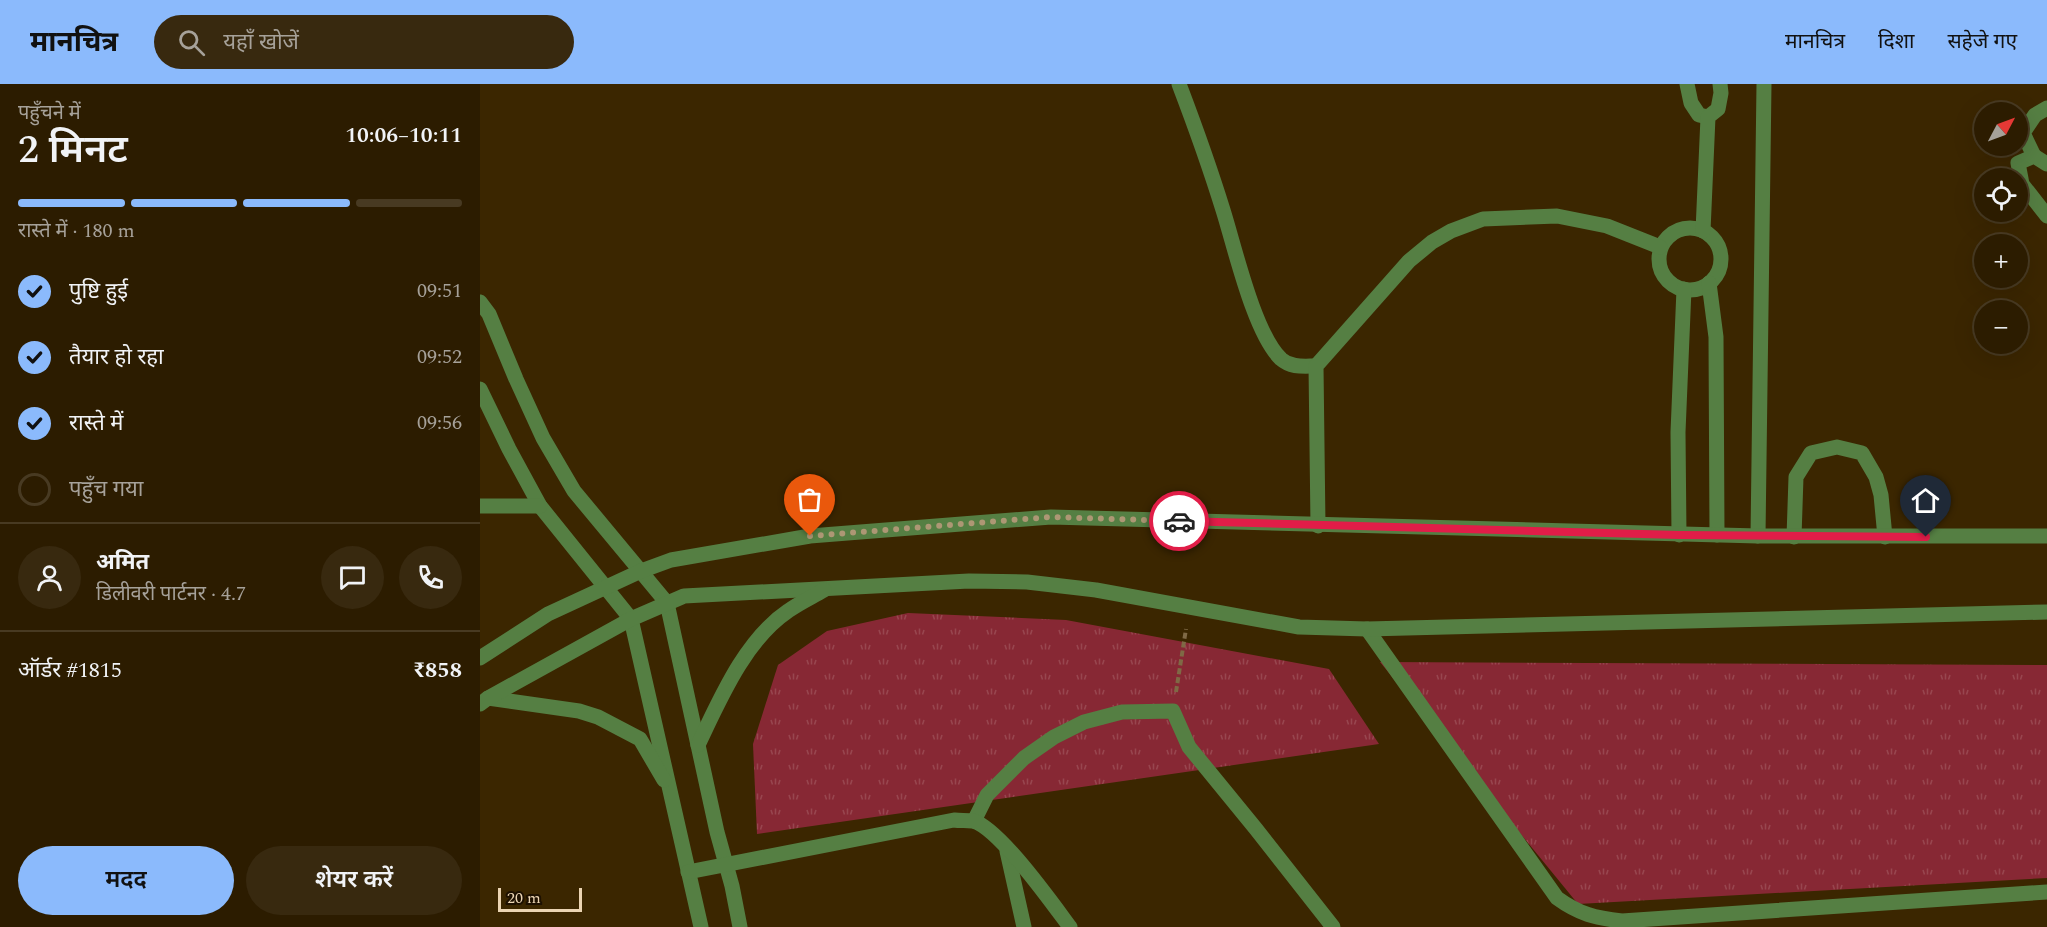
<!DOCTYPE html>
<html lang="hi">
<meta charset="utf-8">
<style>
body{margin:0;font-family:Spectral,"Noto Sans Devanagari",serif;background:#38290f;color:#f1f3f6;height:100vh;display:flex;flex-direction:column;font-size:22px;white-space:nowrap}
*{box-sizing:border-box;margin:0}
p{font-size:20px;color:#a6a199}
.icon{flex:none;width:33px;height:33px;fill:none;stroke:currentColor;stroke-width:2;stroke-linecap:round;stroke-linejoin:round}
.map{position:relative;flex:1;overflow:hidden}
.details{display:flex;flex-direction:column;background:#2c1c00;width:480px}
.details>*{flex:none}
.needle{width:39px;rotate:49deg}
.buttons{position:absolute;left:1494px;top:18px;display:grid;gap:12px}
.buttons a{display:grid;place-items:center;width:54px;height:54px;border-radius:50%;background:#2c1c00;box-shadow:0 6px 24px #0002,0 0 0 2px #483a22;font-size:30px}
.scale{position:absolute;left:18px;bottom:15px;width:84px;box-sizing:border-box;padding-left:6px;border:3px solid #ebd4b3;border-top:0;font-size:16px;line-height:21px;white-space:nowrap;color:#ebd4b3;-webkit-text-stroke:4px #1d1000;paint-order:stroke}
.pin{position:absolute;display:grid;place-items:center;width:51px;height:51px;color:#fff;margin:-62px -26px;border-radius:50% 50% 50% 0;rotate:-45deg;box-shadow:0 0 6px #0007}
.pin .icon{rotate:45deg}
.courier{position:absolute;display:grid;place-items:center;width:60px;height:60px;margin:-30px;border:4px solid #e11d48;border-radius:50%;background:#fff;color:#222;box-shadow:0 2px 8px #0007}
.head em{font-style:normal;font-weight:600}
.head div{display:flex;flex-direction:column-reverse}
.head{display:flex;align-items:center;justify-content:space-between;height:102px;padding:0 18px}
h1{font-size:39px;font-weight:600;line-height:45px}
.bar{display:grid;grid-template-columns:repeat(4,1fr);gap:9px 6px;align-content:center;height:72px;padding:0 18px}
.bar i{height:8px;border-radius:4px;background:#483a22}
.bar .current{background:#8bbafc}
.bar p{grid-column:span 4}
.line{display:flex;align-items:center;gap:15px;padding:0 18px;border-top:2px solid #483a22}
.line div{flex:1}
.round{display:grid;place-items:center;flex:none;width:63px;height:63px;border-radius:32px;background:#38290f}
ol{padding:0 18px;list-style:none}
li{display:flex;align-items:center;gap:18px;height:66px}
li p{margin-inline-start:auto}
li .icon{padding:6px;border-radius:50%;background:#8bbafc;color:#111;stroke-width:4}
li:last-child{color:#a6a199}
li i{width:33px;height:33px;border:3px solid #483a22;border-radius:50%}
.action{display:flex;gap:12px;margin-top:auto;padding:12px 18px}
.action a{flex:1;height:69px;border-radius:36px;background:#8bbafc;color:#111;font-size:24px;font-weight:600;line-height:69px;text-align:center}
.action a+a{background:#38290f;color:#f1f3f6}
header{display:flex;align-items:center;gap:36px;box-sizing:border-box;height:84px;padding:0 30px;background:#8bbafc;color:#111}
header strong{font-size:28px}
nav{display:flex;gap:33px;margin-inline-start:auto;font-size:21px}
.search{width:420px;height:54px;background:#38290f;display:flex;align-items:center;gap:15px;box-sizing:border-box;padding:0 21px;border-radius:33px;color:#a6a199;font-size:22px}
main{display:flex;flex:1;min-height:0}
.map>svg:first-child{display:block}
.grass{fill:url(#grass-tufts)}
.lines{fill:none;stroke-linecap:round;stroke-linejoin:round}
.path{stroke:#7f6945;stroke-width:4;stroke-dasharray:6 3;stroke-linecap:butt}
.minor{stroke:#557f43;stroke-width:15}
.done{stroke:#ad9774;stroke-width:6;stroke-dasharray:0 10.8}
.route{stroke:#e11d48;stroke-width:8}
</style>
<header>
<strong>मानचित्र</strong>
<div class="search"><svg class="icon" aria-label="search" viewBox="0 0 24 24"><circle cx="10" cy="10" r="6"/><path d="M15 15l6 6"/></svg>यहाँ खोजें</div>
<nav><a>मानचित्र</a><a>दिशा</a><a>सहेजे गए</a></nav>
</header>
<main>
<section class="details">
<div class="head"><div><h1>2 मिनट</h1><p>पहुँचने में</p></div><em>10:06–10:11</em></div>
<div class="bar"><i class="current"></i><i class="current"></i><i class="current"></i><i></i><p>रास्ते में · 180 m</p></div>
<ol>
<li><svg class="icon" aria-label="check" viewBox="0 0 24 24"><path d="M5 12l5 5 9-10"/></svg>पुष्टि हुई<p>09:51</p></li>
<li><svg class="icon" aria-label="check" viewBox="0 0 24 24"><path d="M5 12l5 5 9-10"/></svg>तैयार हो रहा<p>09:52</p></li>
<li><svg class="icon" aria-label="check" viewBox="0 0 24 24"><path d="M5 12l5 5 9-10"/></svg>रास्ते में<p>09:56</p></li>
<li><i></i>पहुँच गया</li>
</ol>
<div class="line" style="height:108px"><a class="round"><svg class="icon" aria-label="person" viewBox="0 0 24 24"><circle cx="12" cy="8" r="4"/><path d="M4 21q1-7 8-7t8 7"/></svg></a><div><b>अमित</b><p>डिलीवरी पार्टनर · 4.7</p></div><a class="round"><svg class="icon" aria-label="chat" viewBox="0 0 24 24"><path d="M4 5h16v11H9l-5 4z"/></svg></a><a class="round"><svg class="icon" aria-label="phone" viewBox="0 0 24 24"><path d="M5 4h4l2 5-3 2q2 4 5 5l2-3 5 2v4C11 20 4 13 5 4z"/></svg></a></div>
<div class="line" style="height:78px"><div>ऑर्डर #1815</div><b>₹858</b></div>
<div class="action"><a>मदद</a><a>शेयर करें</a></div>
</section>
<div class="map">
<svg width="1567" height="843" viewBox="0 0 1567 843">
<defs>
<pattern id="grass-tufts" width="24" height="20" patternUnits="userSpaceOnUse" patternTransform="scale(1.5)"><rect width="24" height="20" fill="#872834"/><path d="M3 7l-1-3M5 7V3M7 7l1-3M15 17l-1-3M17 17v-4M19 17l1-3" fill="none" stroke="#98464f"/></pattern>
</defs>
<rect width="100%" height="100%" fill="#3b2600"/>
<!-- grass -->
<g class="grass">
<polygon points="428,529 586,536 849,585 899,660 277,750 273,660 298,581 347,547"/>
<polygon points="900,578 1567,581 1567,794 1098,820"/>
</g>
<g class="lines">
<!-- path -->
<polyline class="path" points="696,608 706,545"/>
<!-- minor -->
<g class="minor">
<path d="M 699,0 C 715,42 730,84 743,126 C 755,164 774,249 801,275 C 811,284 824,282 836,282"/>
<polyline points="1207,0 1211,19 1219,31 1228,33"/>
<polyline points="1554,72 1543,49 1555,31 1567,24"/>
<polyline points="1567,80 1554,72 1538,79 1542,100 1567,132"/>
<circle cx="1210" cy="175" r="31"/>
<polyline points="1223,147 1228,33 1238,25 1241,9 1240,0"/>
<polyline points="1229,199 1236,253 1237,451"/>
<polyline points="0,218 9,230 36,295 63,354 94,407 187,519 237,748 252,802 260,843"/>
<polyline points="0,305 29,365 60,422 151,535 221,843"/>
<polyline points="0,422 60,422"/>
<polyline points="838,442 836,282 929,177 952,158 971,147 1003,135 1077,132 1127,142 1180,163"/>
<polyline points="1199,451 1198,348 1204,205"/>
<polyline points="1278,452 1284,0"/>
<polyline points="1314,453 1316,393 1331,369 1357,363 1382,369 1396,393 1401,411 1405,453"/>
<path d="M 887,545 L 1077,814 C 1099,830 1115,834 1142,837 L 1567,808"/>
<polyline points="0,574 68,530 161,487 191,476 330,452 571,433 1278,452 1567,452"/>
<polyline points="8,614 99,627 118,633 160,655 184,696"/>
<polyline points="0,620 8,614 151,535 204,512 489,497 547,498 616,506 819,543 887,545 1567,528"/>
<path d="M 218,661 C 240,615 265,556 308,527 C 319,519 332,513 344,506"/>
<polyline points="494,737 507,711 544,674 574,653 604,638 642,628 693,627 709,663 776,745 853,843"/>
<polyline points="527,767 544,843"/>
<path d="M 208,788 L 474,736 C 480,737 487,736 493,737 C 519,744 572,819 590,843"/>
</g>
</g>
<g class="lines">
<!-- done -->
<polyline class="done" points="330,452 571,433 699,437"/>
<!-- route -->
<polyline class="route" points="699,437 1199,451 1446,453"/>
</g>
</svg>
<div class="buttons">
<a><svg class="needle" viewBox="-14 -14 28 28"><path d="M0-13l5 13h-10z" fill="#e53935"/><path d="M0 13l5-13h-10z" fill="#a6a199"/></svg></a>
<a><svg class="icon" aria-label="locate" viewBox="0 0 24 24"><circle cx="12" cy="12" r="6"/><path d="M12 2v4M12 18v4M2 12h4M18 12h4"/></svg></a>
<a>+</a>
<a>−</a>
</div>
<div class="scale">20 m</div>
<div class="pin" style="left:330px;top:452px;background:#ea580c"><svg class="icon" aria-label="bag" viewBox="0 0 24 24"><path d="M5 8h14l-1 12H6zM9 8a3 3 0 0 1 6 0"/></svg></div>
<div class="pin" style="left:1446px;top:453px;background:#1f2937"><svg class="icon" aria-label="home" viewBox="0 0 24 24"><path d="M3 11l9-7 9 7M6 9v11h12V9"/></svg></div>
<div class="courier" style="left:699px;top:437px"><svg class="icon" aria-label="car" viewBox="0 0 24 24"><path d="M5 17H2v-5l4-1 3-4h7l3 4 3 1v5h-3M9 17h6M6 11h13"/><circle cx="7" cy="17" r="2"/><circle cx="17" cy="17" r="2"/></svg></div>
</div>
</main>
